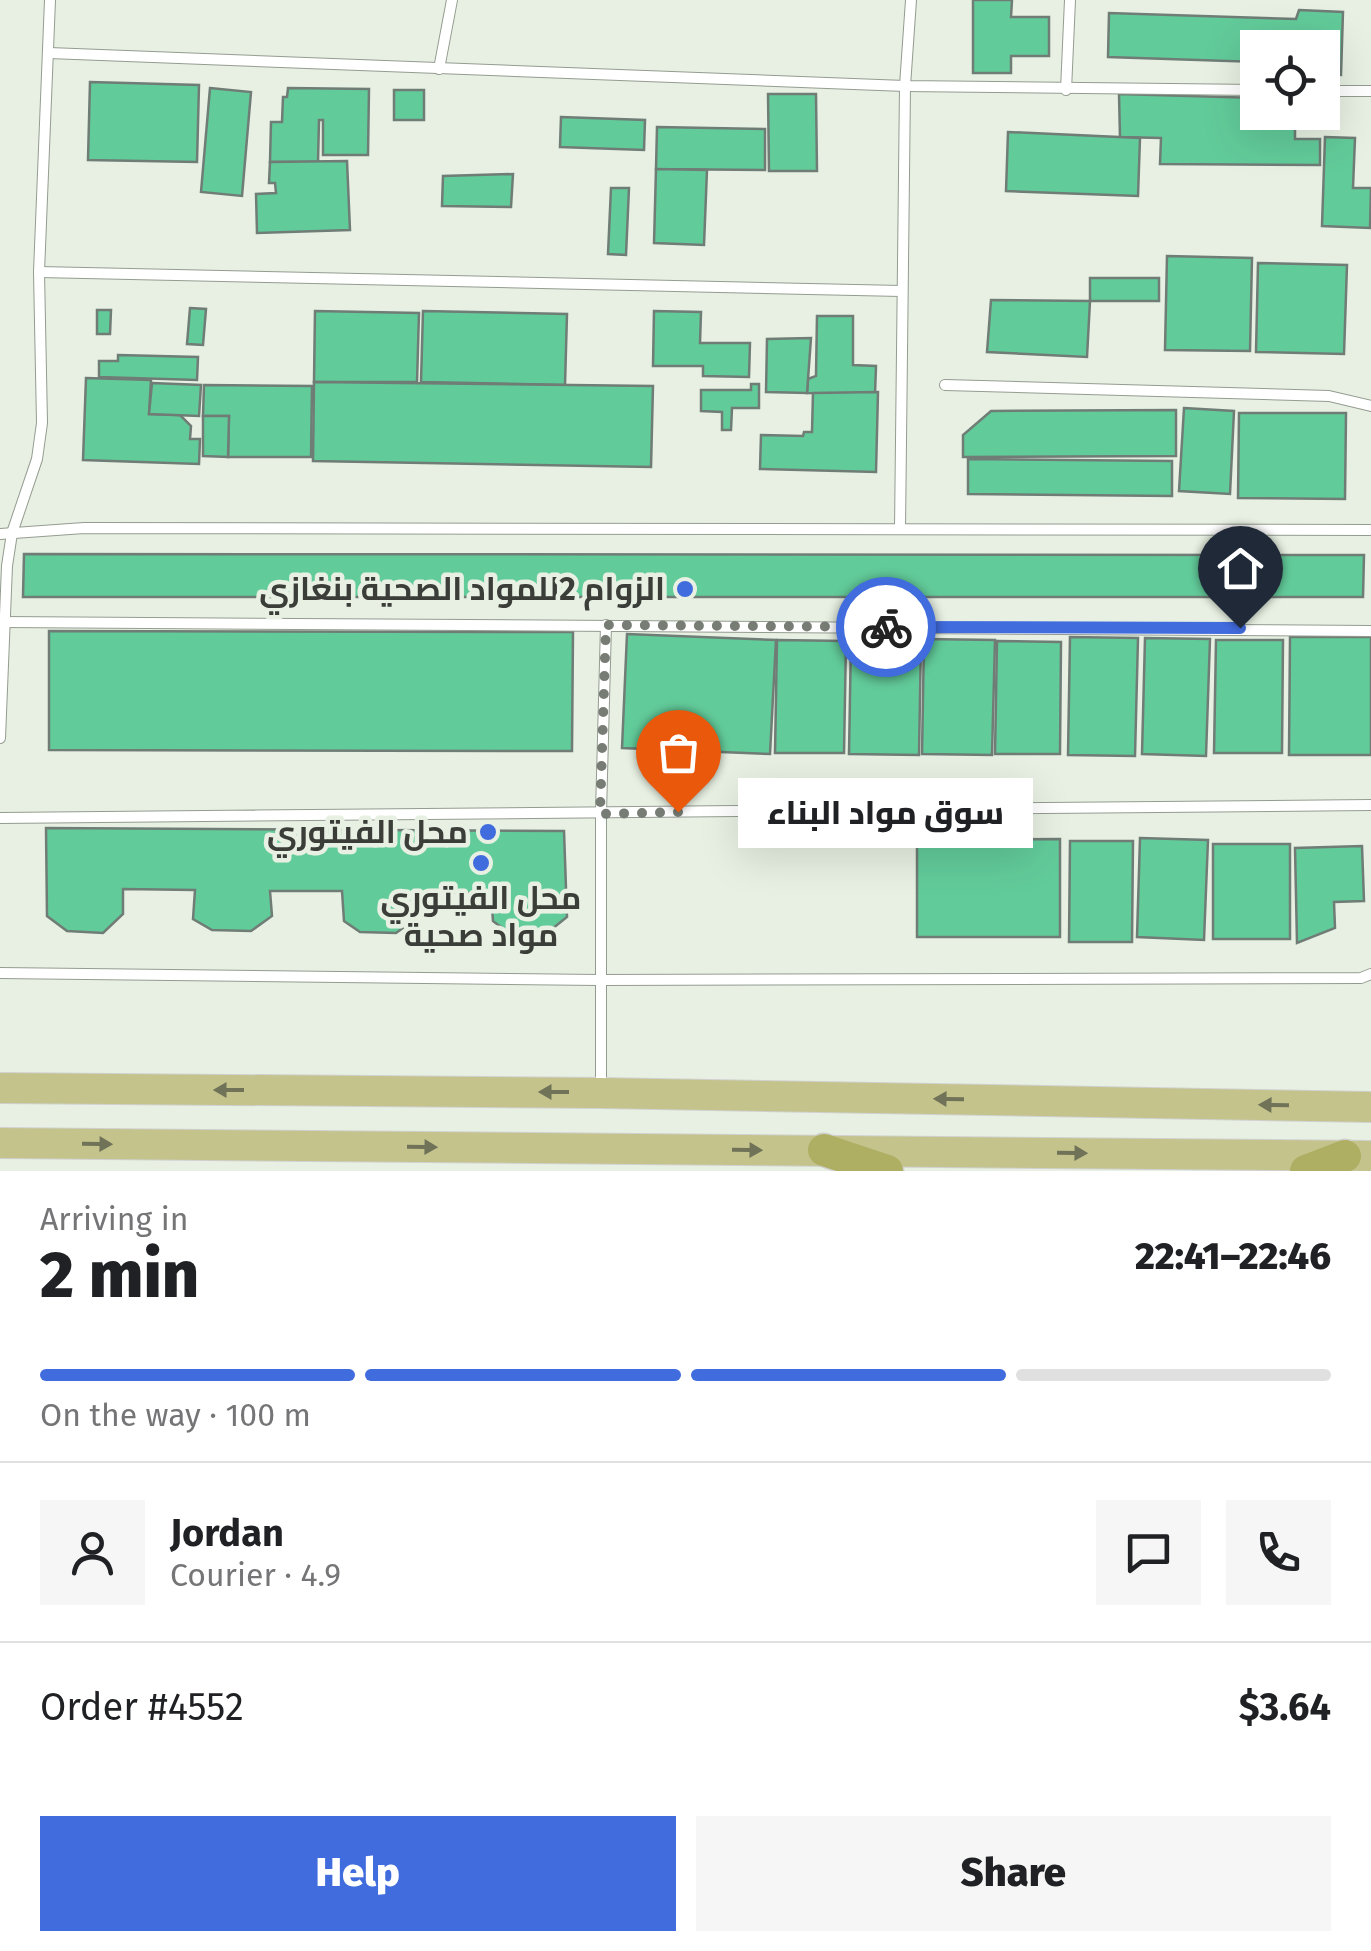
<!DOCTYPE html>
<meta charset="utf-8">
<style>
body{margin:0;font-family:"Fira Sans",Cairo,sans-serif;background:#f6f6f6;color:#202124;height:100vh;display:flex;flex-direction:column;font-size:38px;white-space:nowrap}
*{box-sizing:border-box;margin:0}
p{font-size:32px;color:#757577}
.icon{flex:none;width:55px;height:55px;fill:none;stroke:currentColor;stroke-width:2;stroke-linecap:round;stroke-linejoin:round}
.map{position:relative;height:1171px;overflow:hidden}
.drawer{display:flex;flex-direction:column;background:#fff;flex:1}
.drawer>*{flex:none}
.controls{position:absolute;left:1240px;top:30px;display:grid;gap:20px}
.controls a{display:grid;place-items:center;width:100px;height:100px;border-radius:0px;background:#fff;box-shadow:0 10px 40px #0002;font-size:50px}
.pin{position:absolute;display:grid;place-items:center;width:85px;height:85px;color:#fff;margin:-102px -42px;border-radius:50% 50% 50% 0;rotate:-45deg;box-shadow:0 0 10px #0007}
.pin .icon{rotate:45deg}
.courier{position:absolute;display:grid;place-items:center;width:100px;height:100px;margin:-50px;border:8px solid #416cde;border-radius:50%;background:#fff;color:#222;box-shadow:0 2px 12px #0007}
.bubble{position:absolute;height:70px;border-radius:0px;background:#fff;box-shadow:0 10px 40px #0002;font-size:32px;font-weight:800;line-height:70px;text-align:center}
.summary em{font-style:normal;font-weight:800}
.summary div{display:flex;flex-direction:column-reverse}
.summary{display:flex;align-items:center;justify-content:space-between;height:170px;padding:0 40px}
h1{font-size:65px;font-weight:800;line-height:75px}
.bar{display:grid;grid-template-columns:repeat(4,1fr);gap:15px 10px;align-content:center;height:120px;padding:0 40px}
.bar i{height:12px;border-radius:8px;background:#e0e0e0}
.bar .on{background:#416cde}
.bar p{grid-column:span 4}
.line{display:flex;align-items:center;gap:25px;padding:0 40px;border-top:2px solid #e0e0e0}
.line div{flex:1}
.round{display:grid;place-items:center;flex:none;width:105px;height:105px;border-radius:0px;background:#f6f6f6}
.button{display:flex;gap:20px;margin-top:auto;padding:20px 40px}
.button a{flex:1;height:115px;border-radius:0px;background:#416cde;color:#fff;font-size:40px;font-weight:800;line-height:115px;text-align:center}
.button a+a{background:#f6f6f6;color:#202124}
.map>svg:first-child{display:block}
.building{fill:#62cb9a;stroke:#6f7d76;stroke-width:2.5}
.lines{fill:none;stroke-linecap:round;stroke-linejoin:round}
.service-casing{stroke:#949c90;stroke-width:12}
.primary-casing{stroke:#d0d0cf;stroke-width:32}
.trunk-casing{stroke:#d0d0cf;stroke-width:35}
.service{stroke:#fff;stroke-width:10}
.primary{stroke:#c3c38b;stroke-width:30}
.trunk{stroke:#afaf64;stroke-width:32}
.oneway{fill:#717359}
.done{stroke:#777c74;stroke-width:10;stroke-dasharray:0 18}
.route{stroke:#416cde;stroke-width:12}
.poi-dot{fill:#416cde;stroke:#e7f0e2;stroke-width:4}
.labels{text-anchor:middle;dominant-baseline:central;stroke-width:9;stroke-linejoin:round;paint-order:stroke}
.poi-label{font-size:32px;font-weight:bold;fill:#3a3d38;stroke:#e7f0e2;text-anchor:end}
</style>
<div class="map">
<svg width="1371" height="1171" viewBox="0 0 1371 1171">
<rect width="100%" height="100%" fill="#e7f0e2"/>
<!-- building -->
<g class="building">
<polygon points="973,0 1012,0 1011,17 1049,17 1049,56 1011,56 1011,73 973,73"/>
<polygon points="1299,10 1343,12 1341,75 1322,74 1322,48 1258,48 1258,62 1108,57 1109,13 1296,19"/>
<polygon points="90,82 199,85 197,162 88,160"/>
<polygon points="210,88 251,92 242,196 201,192"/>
<polygon points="288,88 369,89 368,155 323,155 323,120 319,120 318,162 270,162 271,122 282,122 283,97 287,97"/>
<rect x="394" y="90" width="30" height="30"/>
<polygon points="768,94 816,94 817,171 769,171"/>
<polygon points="1119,94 1258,98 1258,112 1295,112 1295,139 1320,139 1320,165 1160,164 1161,138 1120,137"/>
<polygon points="561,117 645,120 644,150 560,147"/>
<polygon points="657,127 765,129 765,170 656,169"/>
<polygon points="1008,132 1140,138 1138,196 1006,191"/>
<polygon points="1325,137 1355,138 1353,188 1371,188 1370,228 1322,226"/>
<polygon points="347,161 350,230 257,233 256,194 276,193 275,183 269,183 270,162"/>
<polygon points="656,169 707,170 704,245 654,243"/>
<polygon points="513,174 511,207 442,206 443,176"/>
<polygon points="611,188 629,188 626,255 608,254"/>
<polygon points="1167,256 1252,258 1250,351 1165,350"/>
<polygon points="1258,263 1347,265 1344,354 1256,352"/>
<rect x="1090" y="278" width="69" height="23"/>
<polygon points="991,300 1090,301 1087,357 987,352"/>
<polygon points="190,308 206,309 203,345 187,344"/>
<polygon points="97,310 111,310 110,334 97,334"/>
<polygon points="315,311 419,313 417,382 314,382"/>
<polygon points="423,311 567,314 565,385 421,382"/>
<polygon points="654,311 701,312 700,343 750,343 749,377 703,376 703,366 653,366"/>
<polygon points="817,316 853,316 853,365 876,366 875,394 807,393 808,379 816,376"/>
<polygon points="811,338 807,393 766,392 767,339"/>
<polygon points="118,355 198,357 197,380 99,377 99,361 118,361"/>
<polygon points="86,378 151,380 149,414 180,415 191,426 190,439 200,439 199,464 83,460"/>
<polygon points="314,382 653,386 651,467 313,461"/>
<polygon points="152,383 201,385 199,416 149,414"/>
<polygon points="751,384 759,384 759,408 732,408 731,430 722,430 722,412 701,411 701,390 751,390"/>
<polygon points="204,385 312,386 311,457 228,457 229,416 203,416"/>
<polygon points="878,392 876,472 760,469 761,435 803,436 804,432 812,432 813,393"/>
<polygon points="1184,408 1234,411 1230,494 1179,491"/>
<polygon points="1176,410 1176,456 963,457 963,435 991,411"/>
<polygon points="1239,413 1346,413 1345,499 1238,498"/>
<polygon points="203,416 229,416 228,457 203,456"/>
<polygon points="968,459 1172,461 1172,496 968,494"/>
<polygon points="24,554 1364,555 1363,597 23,597"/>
<polygon points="49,631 573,632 572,751 49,750"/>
<polygon points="627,634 776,640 770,754 622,748"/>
<polygon points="1070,637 1138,638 1135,756 1068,755"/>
<polygon points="1290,637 1371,637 1371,755 1289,755"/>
<polygon points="1145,638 1210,639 1206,756 1142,754"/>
<polygon points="851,639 921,640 919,755 849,754"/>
<polygon points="924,639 995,640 992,755 922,754"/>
<polygon points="777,640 846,641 844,753 775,753"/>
<polygon points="1216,640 1283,640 1282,753 1214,753"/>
<polygon points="997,641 1061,642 1060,754 995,754"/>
<polygon points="46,828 564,831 567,917 547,933 509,933 493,921 491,893 418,893 418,917 396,933 360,932 344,921 342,891 270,891 272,916 251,931 212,930 193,919 195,890 123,889 123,914 103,933 67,931 47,916"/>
<polygon points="1140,838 1208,840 1204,940 1137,937"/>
<polygon points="1060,839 1060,937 917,937 917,840"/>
<polygon points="1070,841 1133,841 1132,942 1069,942"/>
<rect x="1213" y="844" width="77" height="95"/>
<polygon points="1362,846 1364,901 1334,902 1335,928 1297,943 1295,848"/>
</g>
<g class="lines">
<defs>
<g id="service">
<polyline points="49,53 905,86 1258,90"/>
<polyline points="439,69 452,0"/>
<polyline points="1066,90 1070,0"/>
<polyline points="1322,91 1371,91"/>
<polyline points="39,272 902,291"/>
<polyline points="945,385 1329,396 1371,406"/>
<polyline points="900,529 905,86 911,0"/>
<polyline points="0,534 84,528 1371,530"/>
<polyline points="3,622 1371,631"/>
<polyline points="0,738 7,566 12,533 37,459 42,423 39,272 50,0"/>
<polyline points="0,818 1371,805"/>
<polyline points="0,973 599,980 1361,978 1371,974"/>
<polyline points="601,1092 601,813 606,625"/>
</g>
<g id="primary">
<polyline points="0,1088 601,1093 1371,1107"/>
<polyline points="0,1143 1371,1156"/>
</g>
<g id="trunk">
<polyline points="824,1150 887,1171"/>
<polyline points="1306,1171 1345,1156"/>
</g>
</defs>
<!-- service casing -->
<use href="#service" class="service-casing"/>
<!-- primary casing -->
<use href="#primary" class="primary-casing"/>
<!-- trunk casing -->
<use href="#trunk" class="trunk-casing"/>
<!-- service -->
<use href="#service" class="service"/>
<!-- primary -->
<use href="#primary" class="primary"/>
<!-- trunk -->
<use href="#trunk" class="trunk"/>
</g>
<!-- one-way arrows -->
<defs><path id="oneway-solid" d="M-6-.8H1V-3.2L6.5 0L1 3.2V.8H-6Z" transform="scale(2.5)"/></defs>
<g class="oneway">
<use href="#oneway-solid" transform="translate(229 1090) rotate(-180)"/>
<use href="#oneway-solid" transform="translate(554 1092) rotate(-180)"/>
<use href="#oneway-solid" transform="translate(949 1099) rotate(-179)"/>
<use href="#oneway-solid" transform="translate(1274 1105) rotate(-179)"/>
<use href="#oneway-solid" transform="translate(97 1144) rotate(1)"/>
<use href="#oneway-solid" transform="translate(422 1147) rotate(1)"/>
<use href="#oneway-solid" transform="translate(747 1150) rotate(1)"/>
<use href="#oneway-solid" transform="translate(1072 1153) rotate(1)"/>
</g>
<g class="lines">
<!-- done -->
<polyline class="done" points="678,812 600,814 606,625 886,627"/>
<!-- route -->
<polyline class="route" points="886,627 1240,628"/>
</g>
<!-- markers -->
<g class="poi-dot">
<circle cx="685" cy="589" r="10"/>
<circle cx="488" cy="832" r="10"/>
<circle cx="481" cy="863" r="10"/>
</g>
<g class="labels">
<!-- poi labels -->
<g class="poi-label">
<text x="665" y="589">الزوام 2للمواد الصحية بنغازي</text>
<text x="468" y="832">محل الفيتوري</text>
<text x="481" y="898" text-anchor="middle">محل الفيتوري<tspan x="481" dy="37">مواد صحية</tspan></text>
</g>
</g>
</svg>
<div class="controls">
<a><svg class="icon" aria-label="locate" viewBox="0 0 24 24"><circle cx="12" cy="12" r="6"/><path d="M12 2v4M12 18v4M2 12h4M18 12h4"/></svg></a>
</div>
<div class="pin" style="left:678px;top:812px;background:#ea580c"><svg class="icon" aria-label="bag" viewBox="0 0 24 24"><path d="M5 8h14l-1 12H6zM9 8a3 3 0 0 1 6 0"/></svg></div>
<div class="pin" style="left:1240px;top:628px;background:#1f2937"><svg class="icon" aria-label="home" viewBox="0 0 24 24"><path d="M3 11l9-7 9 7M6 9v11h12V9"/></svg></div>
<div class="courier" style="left:886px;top:627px"><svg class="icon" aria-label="bike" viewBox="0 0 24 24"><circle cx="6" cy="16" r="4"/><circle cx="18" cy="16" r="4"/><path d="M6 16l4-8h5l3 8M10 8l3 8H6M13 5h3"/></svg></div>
<div class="bubble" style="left:738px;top:778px;width:295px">سوق مواد البناء</div>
</div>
<section class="drawer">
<div class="summary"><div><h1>2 min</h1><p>Arriving in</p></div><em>22:41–22:46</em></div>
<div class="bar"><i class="on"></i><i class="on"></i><i class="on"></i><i></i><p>On the way · 100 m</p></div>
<div class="line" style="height:180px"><a class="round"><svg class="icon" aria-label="person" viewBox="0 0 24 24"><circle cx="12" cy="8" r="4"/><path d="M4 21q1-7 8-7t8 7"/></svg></a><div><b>Jordan</b><p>Courier · 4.9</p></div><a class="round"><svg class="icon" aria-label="chat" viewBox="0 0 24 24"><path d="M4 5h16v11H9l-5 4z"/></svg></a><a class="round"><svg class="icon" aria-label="phone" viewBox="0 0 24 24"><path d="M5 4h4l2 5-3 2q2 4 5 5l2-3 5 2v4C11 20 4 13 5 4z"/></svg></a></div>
<div class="line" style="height:130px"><div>Order #4552</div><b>$3.64</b></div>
<div class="button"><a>Help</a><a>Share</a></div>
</section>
